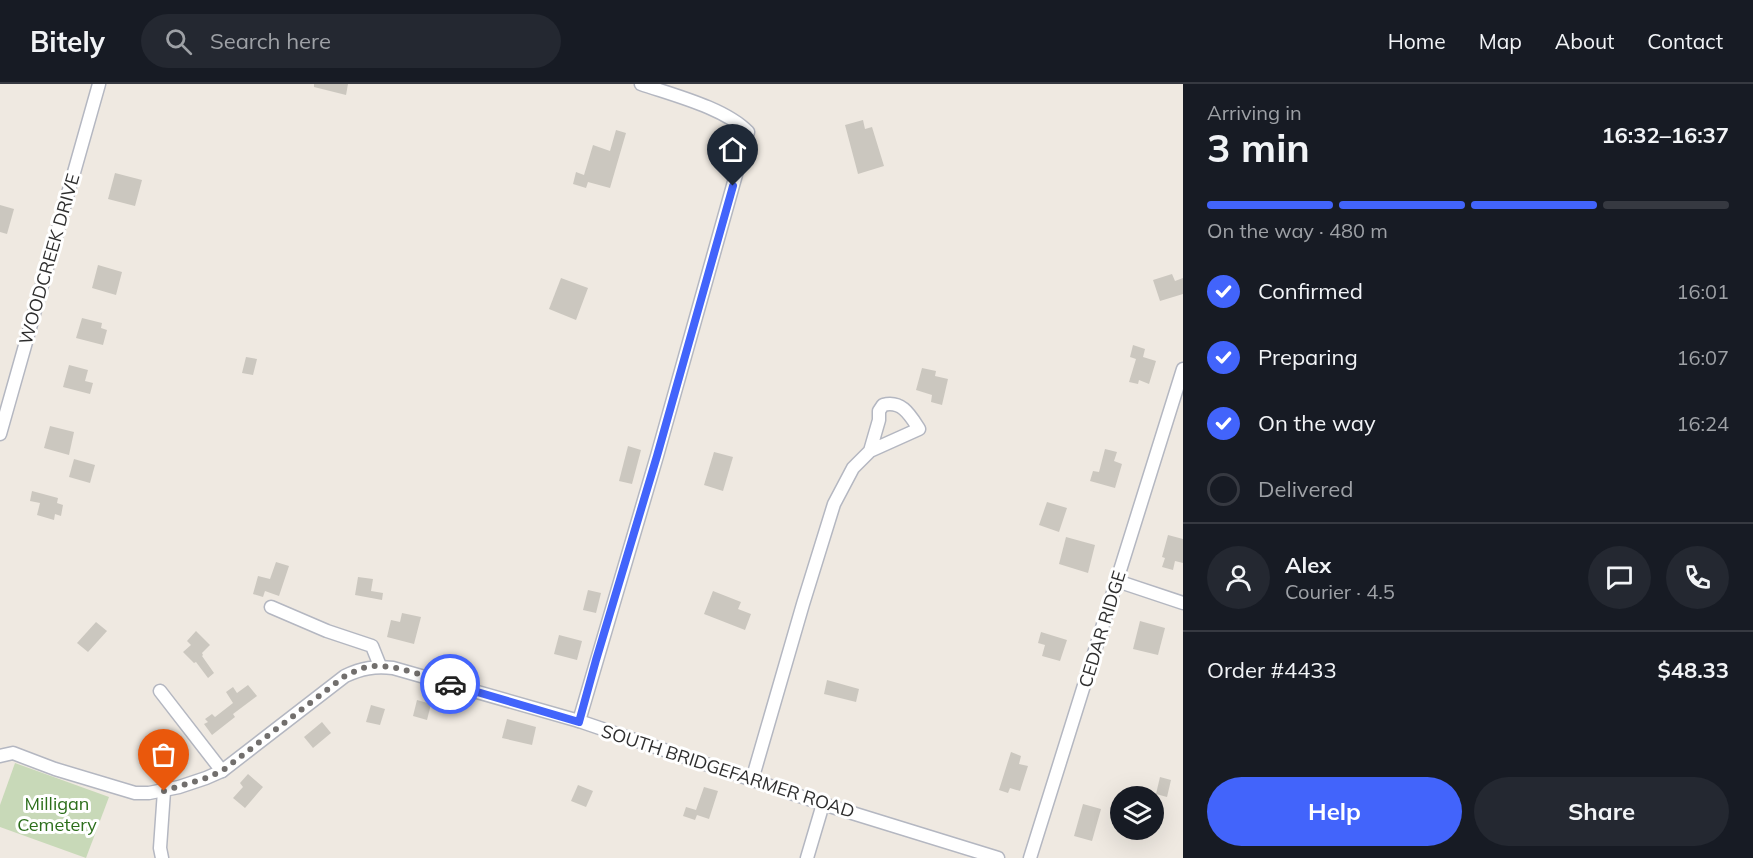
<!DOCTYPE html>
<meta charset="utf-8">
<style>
body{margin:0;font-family:Mulish,sans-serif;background:#242831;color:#f1f3f6;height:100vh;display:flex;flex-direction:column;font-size:22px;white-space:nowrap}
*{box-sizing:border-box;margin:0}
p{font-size:20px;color:#9ea1a6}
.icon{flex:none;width:33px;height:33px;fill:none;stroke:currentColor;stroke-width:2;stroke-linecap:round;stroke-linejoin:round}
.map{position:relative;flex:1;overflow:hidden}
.panel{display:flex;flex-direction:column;background:#171b24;width:570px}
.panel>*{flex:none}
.controls{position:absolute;left:1110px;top:702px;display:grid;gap:12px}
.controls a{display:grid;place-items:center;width:54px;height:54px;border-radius:50%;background:#171b24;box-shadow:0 6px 24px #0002;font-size:30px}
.pin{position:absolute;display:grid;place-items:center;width:51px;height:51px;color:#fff;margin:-62px -26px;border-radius:50% 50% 50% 0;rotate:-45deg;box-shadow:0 0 6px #0007}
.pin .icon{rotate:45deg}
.courier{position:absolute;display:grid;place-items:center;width:60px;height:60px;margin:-30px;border:4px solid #4264fb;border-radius:50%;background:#fff;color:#222;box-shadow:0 2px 8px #0007}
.headline em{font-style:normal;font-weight:700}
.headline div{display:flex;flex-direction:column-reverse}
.headline{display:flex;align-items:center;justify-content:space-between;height:102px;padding:0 24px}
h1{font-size:39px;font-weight:700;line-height:45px}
.bar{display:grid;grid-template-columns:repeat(4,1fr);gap:9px 6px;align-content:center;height:72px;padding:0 24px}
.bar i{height:8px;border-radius:4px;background:#363941}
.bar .selected{background:#4264fb}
.bar p{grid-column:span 4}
.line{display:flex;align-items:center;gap:15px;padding:0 24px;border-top:2px solid #363941}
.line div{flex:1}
.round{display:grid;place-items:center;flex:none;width:63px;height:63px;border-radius:32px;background:#242831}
ol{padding:0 24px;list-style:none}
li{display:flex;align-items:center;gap:18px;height:66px}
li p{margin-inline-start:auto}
li .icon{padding:6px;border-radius:50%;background:#4264fb;color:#fff;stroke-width:4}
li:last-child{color:#9ea1a6}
li i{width:33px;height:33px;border:3px solid #363941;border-radius:50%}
.button{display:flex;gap:12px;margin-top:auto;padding:12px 24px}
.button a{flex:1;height:69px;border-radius:36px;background:#4264fb;color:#fff;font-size:24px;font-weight:700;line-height:69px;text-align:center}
.button a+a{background:#242831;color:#f1f3f6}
header{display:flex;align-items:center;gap:36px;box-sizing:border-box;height:84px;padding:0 30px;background:#171b24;border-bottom:2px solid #363941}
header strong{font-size:28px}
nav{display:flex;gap:33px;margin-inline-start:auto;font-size:21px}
.search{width:420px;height:54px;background:#242831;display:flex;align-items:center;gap:15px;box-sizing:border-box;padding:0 21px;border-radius:33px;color:#9ea1a6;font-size:22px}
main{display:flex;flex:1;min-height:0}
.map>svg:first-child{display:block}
.cemetery{fill:#c8d9b8}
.building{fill:#cbc7bf}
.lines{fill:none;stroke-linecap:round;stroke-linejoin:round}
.minor-casing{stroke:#b4b7c1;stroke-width:15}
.minor{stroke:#fff;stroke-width:12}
.done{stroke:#726f6d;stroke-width:6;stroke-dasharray:0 10.8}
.route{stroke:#4264fb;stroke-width:8}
.labels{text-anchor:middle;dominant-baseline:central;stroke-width:6;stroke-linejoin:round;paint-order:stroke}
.street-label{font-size:18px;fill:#2e2e2e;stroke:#fff}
.park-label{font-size:18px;fill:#2c6e1b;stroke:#fff}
</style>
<header>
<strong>Bitely</strong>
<div class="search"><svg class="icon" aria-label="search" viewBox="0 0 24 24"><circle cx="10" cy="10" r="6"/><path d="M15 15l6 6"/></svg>Search here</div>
<nav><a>Home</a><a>Map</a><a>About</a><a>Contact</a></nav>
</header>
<main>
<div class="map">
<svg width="1183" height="774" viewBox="0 0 1183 774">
<rect width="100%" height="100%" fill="#efe9e1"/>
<!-- cemetery -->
<polygon class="cemetery" points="15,679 109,713 86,774 0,743 0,721"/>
<!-- building -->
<g class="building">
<polygon points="314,0 348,0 346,11 314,3"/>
<polygon points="863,36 865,45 872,43 884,82 858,90 845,41"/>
<polygon points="616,46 626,49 610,104 588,98 586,104 573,100 576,88 584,91 593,61 610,67"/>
<polygon points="115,89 142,96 135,122 108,115"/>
<polygon points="0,121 14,125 7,150 0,148"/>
<polygon points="98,181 122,188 116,211 92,204"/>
<polygon points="1172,190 1175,197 1183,194 1183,210 1160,217 1153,196"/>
<polygon points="561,194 588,204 576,236 549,225"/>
<polygon points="82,234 102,239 101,244 107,246 103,261 76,254"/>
<polygon points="1133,261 1145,265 1143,273 1156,277 1149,300 1139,296 1138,300 1129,298 1136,275 1130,273"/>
<polygon points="246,273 257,275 253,291 242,289"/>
<polygon points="69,281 88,286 85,297 93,299 90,310 63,303"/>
<polygon points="922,284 936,287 935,292 948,295 942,321 931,318 932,311 916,306"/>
<polygon points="50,342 74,348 69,371 44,364"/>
<polygon points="628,362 641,366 632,400 619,397"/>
<polygon points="1105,365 1117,368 1114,377 1122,380 1115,404 1090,397 1093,387 1099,388"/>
<polygon points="714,368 733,373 723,407 704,401"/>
<polygon points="74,375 95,381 90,399 69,393"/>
<polygon points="32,407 58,414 57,419 63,421 61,432 55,430 54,436 37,431 40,419 30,417"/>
<polygon points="1047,418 1067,424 1059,448 1039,441"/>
<polygon points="1168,451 1183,455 1183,479 1175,477 1173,486 1162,483 1165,474 1162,473"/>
<polygon points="1066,453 1095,461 1088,489 1059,480"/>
<polygon points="276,478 289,482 279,512 265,507 263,513 253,510 258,492 270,495"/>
<polygon points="358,493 373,495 371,507 383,509 382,516 355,511"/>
<polygon points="588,506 601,509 596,529 583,526"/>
<polygon points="713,507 741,518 738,525 751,530 745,546 704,530"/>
<polygon points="402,529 421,533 414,560 387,553 391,536 400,538"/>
<polygon points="1140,537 1165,544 1158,571 1133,565"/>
<polygon points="96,538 107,547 88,568 77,559"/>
<polygon points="196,547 210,561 202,569 203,571 202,572 214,589 208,594 196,578 194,579 183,568 191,561 187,557"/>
<polygon points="1041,548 1067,556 1060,577 1042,572 1045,561 1038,559"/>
<polygon points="559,551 582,557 577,576 554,570"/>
<polygon points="827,596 859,605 856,618 824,610"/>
<polygon points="248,601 257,612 233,630 235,633 212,651 204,640 208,638 205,635 212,630 215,633 233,619 226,608 233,603 237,609"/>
<polygon points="417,616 431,620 427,636 413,632"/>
<polygon points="371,621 385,625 380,641 366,638"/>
<polygon points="507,635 536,643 532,661 502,654"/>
<polygon points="322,638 331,649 313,664 304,653"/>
<polygon points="1011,668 1021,672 1019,680 1028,682 1020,707 1010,704 1008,709 999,706"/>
<polygon points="248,690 263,703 245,724 233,714 243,703 240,699"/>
<polygon points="1160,693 1171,696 1167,713 1156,710"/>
<polygon points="578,701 593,707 586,723 571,717"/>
<polygon points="704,703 718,707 709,735 697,731 695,736 683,732 686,723 696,726"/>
<polygon points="1083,720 1101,725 1092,757 1074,752"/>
</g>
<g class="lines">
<defs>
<g id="minor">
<polyline points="0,350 99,0"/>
<polyline points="1117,497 1183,519"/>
<polyline points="271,523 327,547 372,562 380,582"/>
<polyline points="160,607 222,687"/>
<path d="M 579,637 L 657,372 L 748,48 C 725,24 673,11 641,0"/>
<path d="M 0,672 L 13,669 L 55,685 L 135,709 L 149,709 L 179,703 L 206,694 L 222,687 L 345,592 C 362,584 375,582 393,584 L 579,637 L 823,720 L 998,774"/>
<path d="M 752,696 L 803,520 L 834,420 L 853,384 L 870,367 L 919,345 C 910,331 902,316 883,321 L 879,327 L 879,336 L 870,367"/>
<polyline points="162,774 160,764 164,707"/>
<polyline points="807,774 823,720"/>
<polyline points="1030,774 1183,285"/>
</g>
</defs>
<!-- minor casing -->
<use href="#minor" class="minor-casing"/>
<!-- minor -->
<use href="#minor" class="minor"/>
</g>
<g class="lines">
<!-- done -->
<path class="done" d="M 164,707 L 206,694 L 222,687 L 345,592 C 352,589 359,585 367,583 C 391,578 426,593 450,600"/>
<!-- route -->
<polyline class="route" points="450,600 579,638 596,576 657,372 733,102"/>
</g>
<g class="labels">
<!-- street labels -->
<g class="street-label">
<text transform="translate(49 175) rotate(-74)">WOODCREEK DRIVE</text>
<text transform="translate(1102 545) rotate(-73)">CEDAR RIDGE</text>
<text transform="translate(728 687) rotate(18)">SOUTH BRIDGEFARMER ROAD</text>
</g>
<!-- park labels -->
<g class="park-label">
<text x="57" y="719">Milligan<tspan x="57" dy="21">Cemetery</tspan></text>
</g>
</g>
</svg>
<div class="controls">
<a><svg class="icon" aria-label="layers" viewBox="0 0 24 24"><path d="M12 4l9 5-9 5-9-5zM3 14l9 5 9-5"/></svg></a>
</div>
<div class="pin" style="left:164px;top:707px;background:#ea580c"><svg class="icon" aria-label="bag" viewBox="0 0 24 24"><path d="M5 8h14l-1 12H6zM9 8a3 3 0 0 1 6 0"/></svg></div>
<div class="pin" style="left:733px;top:102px;background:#1f2937"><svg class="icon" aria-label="home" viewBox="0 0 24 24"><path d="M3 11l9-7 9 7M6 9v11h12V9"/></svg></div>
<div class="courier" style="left:450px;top:600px"><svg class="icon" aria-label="car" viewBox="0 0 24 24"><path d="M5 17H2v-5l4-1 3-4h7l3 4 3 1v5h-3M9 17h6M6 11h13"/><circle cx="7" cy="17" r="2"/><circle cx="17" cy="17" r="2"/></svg></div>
</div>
<section class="panel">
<div class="headline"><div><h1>3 min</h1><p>Arriving in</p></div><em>16:32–16:37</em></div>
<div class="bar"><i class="selected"></i><i class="selected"></i><i class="selected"></i><i></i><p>On the way · 480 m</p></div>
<ol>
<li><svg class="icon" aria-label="check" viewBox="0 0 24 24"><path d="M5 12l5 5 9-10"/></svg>Confirmed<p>16:01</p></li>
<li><svg class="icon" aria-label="check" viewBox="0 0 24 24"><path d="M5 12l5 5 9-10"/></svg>Preparing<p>16:07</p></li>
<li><svg class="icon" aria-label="check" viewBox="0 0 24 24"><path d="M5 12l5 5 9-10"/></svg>On the way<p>16:24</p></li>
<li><i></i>Delivered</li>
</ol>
<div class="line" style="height:108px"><a class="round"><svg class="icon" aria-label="person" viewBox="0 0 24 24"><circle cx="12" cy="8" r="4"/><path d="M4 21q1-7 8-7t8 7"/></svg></a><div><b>Alex</b><p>Courier · 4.5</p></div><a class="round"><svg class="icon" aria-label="chat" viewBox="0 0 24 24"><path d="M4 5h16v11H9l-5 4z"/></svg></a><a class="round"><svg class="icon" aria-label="phone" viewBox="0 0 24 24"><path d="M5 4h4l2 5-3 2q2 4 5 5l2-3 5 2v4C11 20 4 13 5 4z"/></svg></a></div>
<div class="line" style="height:78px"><div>Order #4433</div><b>$48.33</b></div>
<div class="button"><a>Help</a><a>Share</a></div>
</section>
</main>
